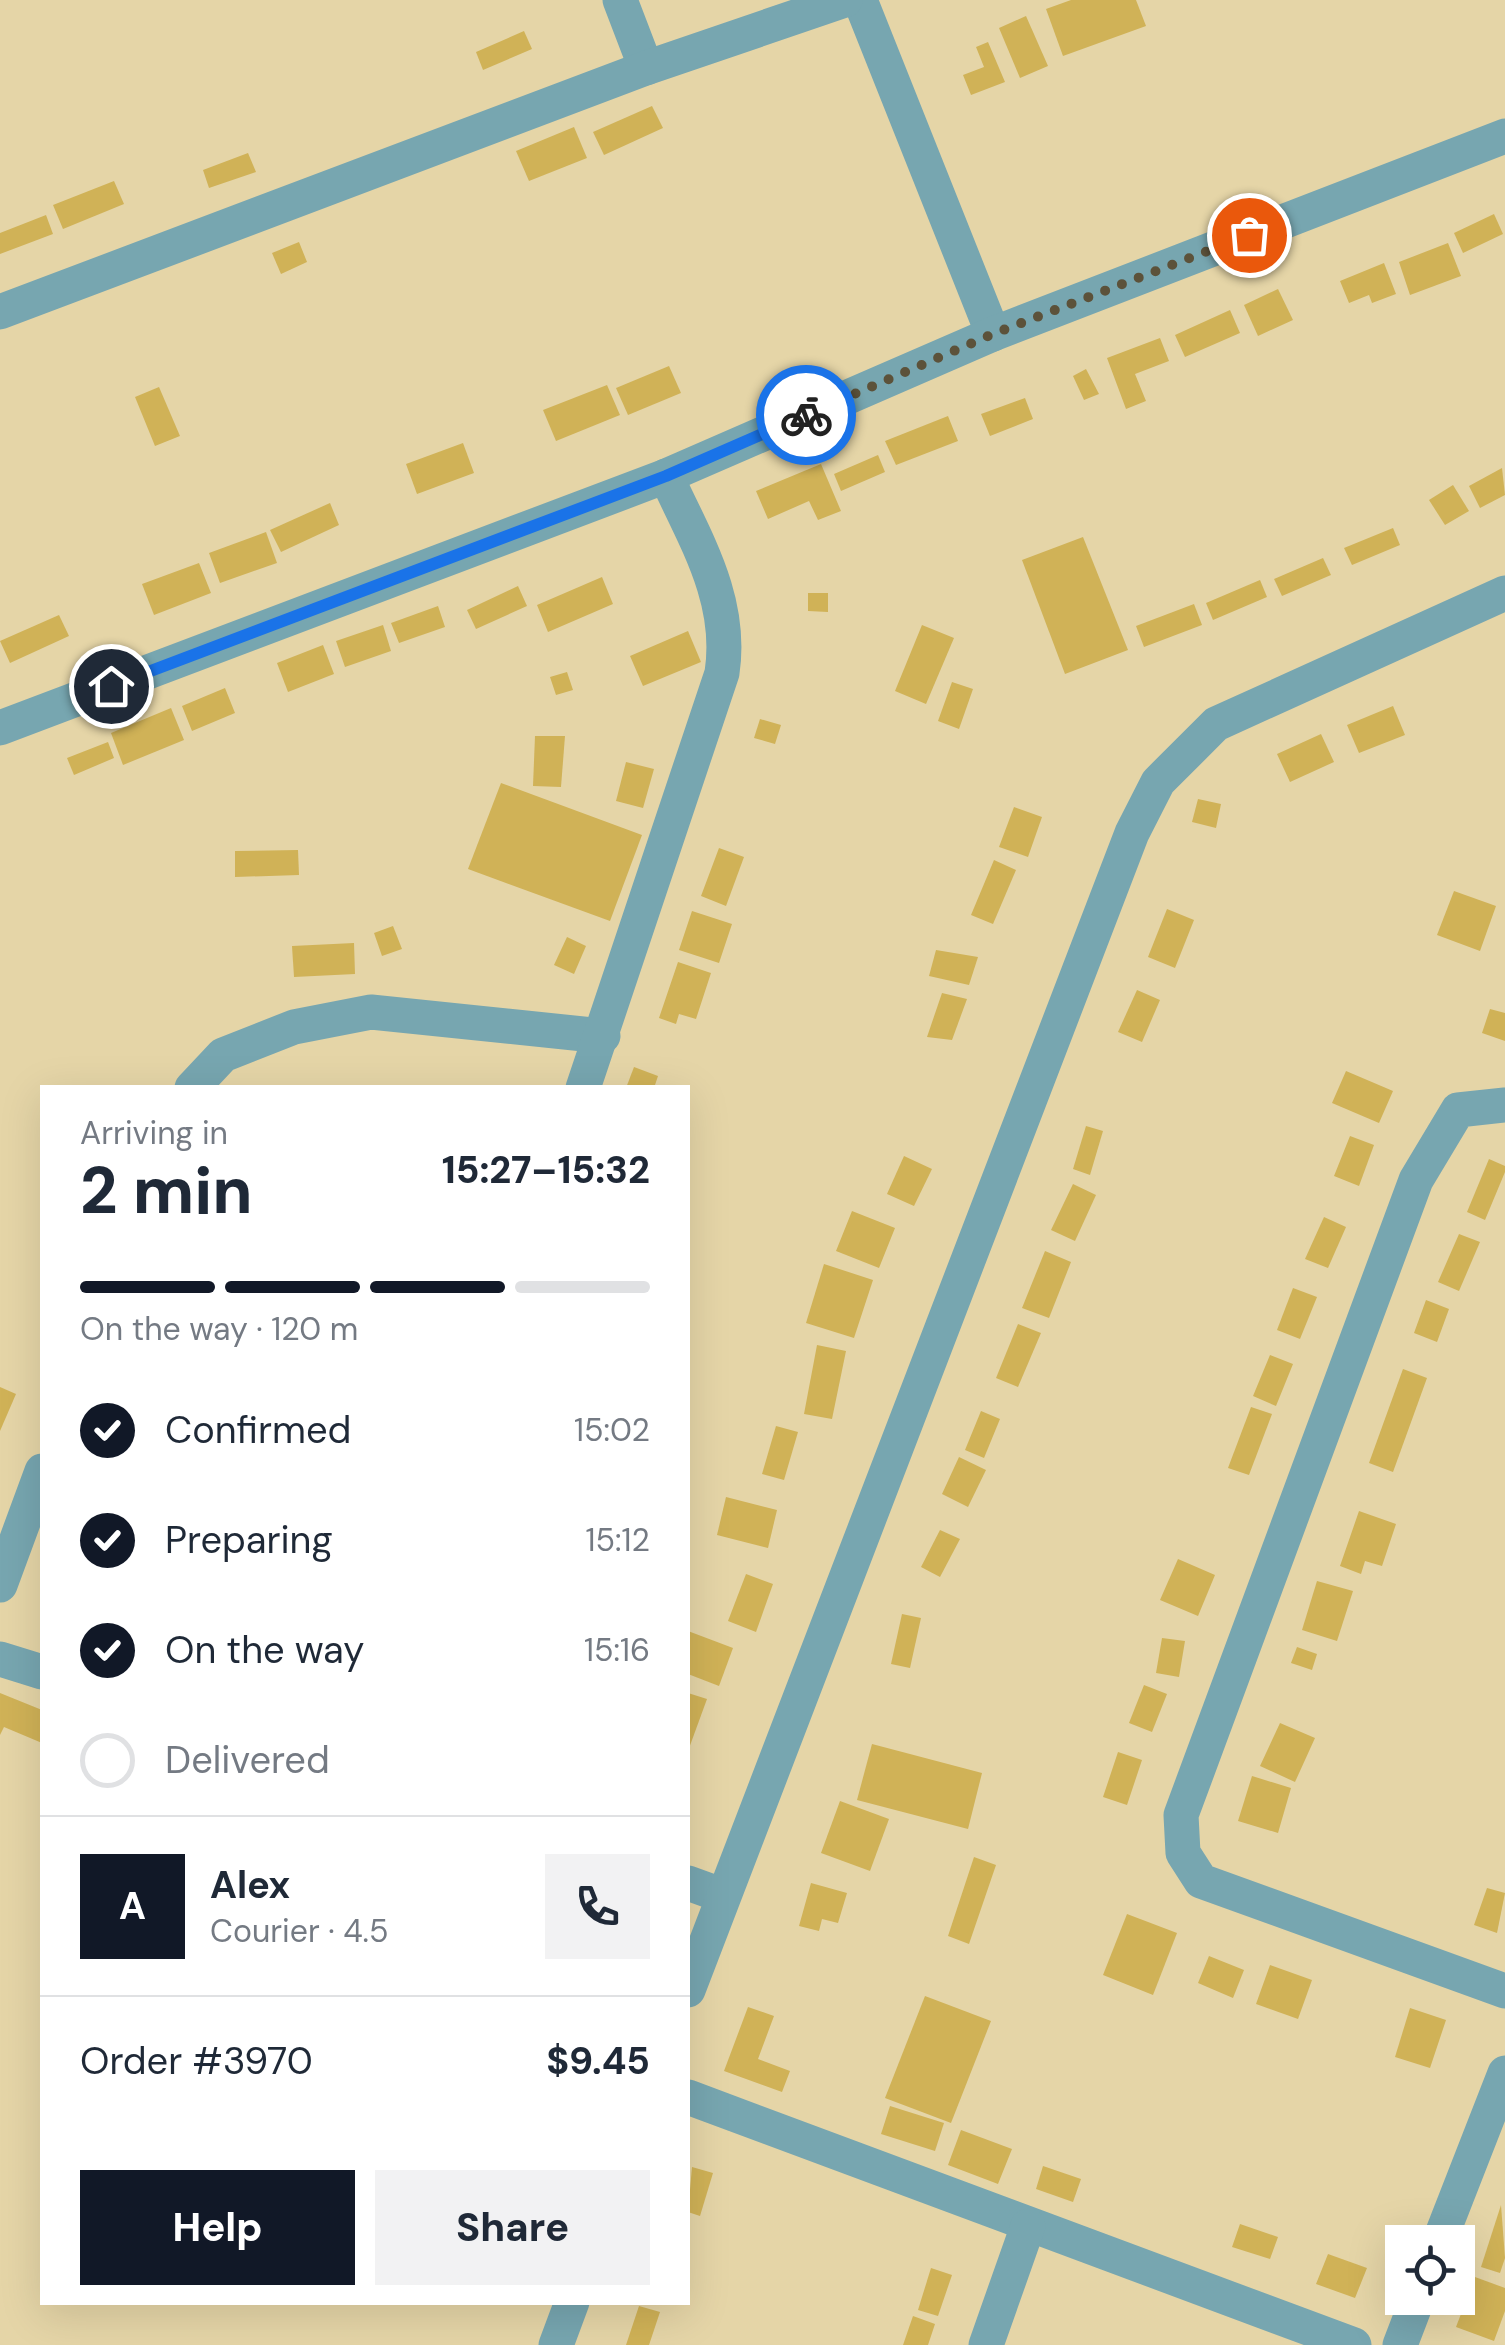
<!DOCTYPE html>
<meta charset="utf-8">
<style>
body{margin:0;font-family:"DM Sans",sans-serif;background:#f2f2f3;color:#1f2937;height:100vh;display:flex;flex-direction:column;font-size:38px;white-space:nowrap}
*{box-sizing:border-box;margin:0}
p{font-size:32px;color:#747a83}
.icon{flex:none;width:55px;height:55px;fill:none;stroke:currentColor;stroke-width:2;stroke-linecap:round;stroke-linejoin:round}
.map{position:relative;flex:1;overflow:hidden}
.drawer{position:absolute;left:40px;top:1085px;width:650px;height:1220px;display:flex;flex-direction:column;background:#fff;border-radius:0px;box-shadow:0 10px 40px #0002}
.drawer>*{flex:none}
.tools{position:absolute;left:1385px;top:2225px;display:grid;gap:20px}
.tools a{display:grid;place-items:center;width:90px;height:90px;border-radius:0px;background:#fff;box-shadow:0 10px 40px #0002;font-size:50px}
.pin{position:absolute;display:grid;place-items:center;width:85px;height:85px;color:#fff;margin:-42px;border:5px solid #fff;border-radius:50%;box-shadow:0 2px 10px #0007}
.courier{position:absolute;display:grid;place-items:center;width:100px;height:100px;margin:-50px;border:8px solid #1a73e8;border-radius:50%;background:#fff;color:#222;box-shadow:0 2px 12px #0007}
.summary em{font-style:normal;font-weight:800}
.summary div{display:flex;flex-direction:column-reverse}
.summary{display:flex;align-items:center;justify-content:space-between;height:170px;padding:0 40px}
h1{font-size:65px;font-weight:800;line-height:75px}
.bar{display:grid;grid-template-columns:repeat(4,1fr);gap:15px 10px;align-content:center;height:120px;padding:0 40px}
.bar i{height:12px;border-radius:8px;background:#e0e1e3}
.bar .selected{background:#111827}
.bar p{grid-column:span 4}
.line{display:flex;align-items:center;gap:25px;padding:0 40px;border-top:2px solid #e0e1e3}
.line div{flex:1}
.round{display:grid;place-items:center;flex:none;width:105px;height:105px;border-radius:0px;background:#f2f2f3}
ol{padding:0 40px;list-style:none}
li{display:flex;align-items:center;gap:30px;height:110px}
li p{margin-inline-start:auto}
li .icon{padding:10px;border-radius:50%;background:#111827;color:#fff;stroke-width:4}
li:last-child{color:#747a83}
li i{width:55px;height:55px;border:5px solid #e0e1e3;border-radius:50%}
.button{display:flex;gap:20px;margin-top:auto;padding:20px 40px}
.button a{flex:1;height:115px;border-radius:0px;background:#111827;color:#fff;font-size:40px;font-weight:800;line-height:115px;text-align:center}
.button a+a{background:#f2f2f3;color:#1f2937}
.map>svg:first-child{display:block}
.building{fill:#d0b257}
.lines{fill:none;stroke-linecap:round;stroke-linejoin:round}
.street{stroke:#77a6b0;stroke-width:35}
.done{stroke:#5c523a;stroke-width:10;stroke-dasharray:0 18}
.route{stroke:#1a73e8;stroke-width:12}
</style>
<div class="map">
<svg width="1505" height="2345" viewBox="0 0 1505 2345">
<rect width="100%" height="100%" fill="#e5d5a7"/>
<!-- building -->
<g class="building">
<polygon points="1071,0 1136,0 1146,26 1063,56 1046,9"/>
<polygon points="1026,16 1048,66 1020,78 999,28"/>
<polygon points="524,31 532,49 483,70 476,52"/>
<polygon points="988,42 1005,82 971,95 963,75 984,67 976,47"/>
<polygon points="652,106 663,128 604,155 593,132"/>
<polygon points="574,127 587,158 529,181 516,151"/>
<polygon points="248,153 256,172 209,188 203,170"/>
<polygon points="114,181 124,204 63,229 53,205"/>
<polygon points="1494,214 1503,234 1463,253 1454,233"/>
<polygon points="46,215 53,234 0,254 0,233"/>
<polygon points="299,242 307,262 281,274 272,253"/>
<polygon points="1448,243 1461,276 1410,295 1399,262"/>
<polygon points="1384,263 1396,294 1372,303 1369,295 1349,303 1340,281"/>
<polygon points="1278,289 1293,320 1258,336 1244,305"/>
<polygon points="1230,310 1240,333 1185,357 1175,335"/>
<polygon points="1160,338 1169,361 1135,374 1146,401 1126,409 1107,358"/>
<polygon points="669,366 681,393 628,415 616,388"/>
<polygon points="1086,369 1099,394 1084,400 1073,376"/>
<polygon points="607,385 620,415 556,441 543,410"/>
<polygon points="159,387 180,436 155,446 135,397"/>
<polygon points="1025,398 1033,419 990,436 981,414"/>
<polygon points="948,416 958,441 896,465 885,441"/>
<polygon points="463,443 474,473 417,494 406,464"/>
<polygon points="878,455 885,472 841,491 834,474"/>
<polygon points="821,464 841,511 818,520 809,501 768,519 756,491"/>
<polygon points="1502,468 1505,495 1480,508 1469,486"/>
<polygon points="1453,485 1469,511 1445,525 1429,500"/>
<polygon points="330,503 339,525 281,552 270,530"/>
<polygon points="1393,528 1400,545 1352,565 1344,548"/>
<polygon points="266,532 277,563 220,583 209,553"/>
<polygon points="1083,537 1128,650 1065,674 1022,560"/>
<polygon points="1323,558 1331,575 1282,596 1274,579"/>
<polygon points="199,563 211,593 154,615 142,584"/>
<polygon points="602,577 613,604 548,632 537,605"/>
<polygon points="1260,580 1267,597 1213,620 1206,603"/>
<polygon points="518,586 527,606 476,629 467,610"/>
<polygon points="808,593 828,593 828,612 808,611"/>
<polygon points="1194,604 1202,625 1144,647 1136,626"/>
<polygon points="438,606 445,627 399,643 391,623"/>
<polygon points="59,615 69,636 10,663 0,641"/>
<polygon points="383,625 391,651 345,667 336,641"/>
<polygon points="922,625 954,638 926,704 895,691"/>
<polygon points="688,631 701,662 643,686 630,656"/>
<polygon points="323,645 334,674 288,692 277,663"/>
<polygon points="567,672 573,690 556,695 550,677"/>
<polygon points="952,682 973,689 959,729 938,721"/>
<polygon points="225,688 235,713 192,731 182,706"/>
<polygon points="1393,706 1405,735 1359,753 1347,725"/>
<polygon points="171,708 184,740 123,765 111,733"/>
<polygon points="760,719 781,725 775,744 754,738"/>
<polygon points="1321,734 1334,762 1290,782 1277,754"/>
<polygon points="535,736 565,736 561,787 533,786"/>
<polygon points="108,742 114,758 74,775 67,758"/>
<polygon points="626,762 654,769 643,808 616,801"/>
<polygon points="501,783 642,835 610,921 468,869"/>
<polygon points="1198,799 1221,804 1216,828 1192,822"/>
<polygon points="1014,807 1042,817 1028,857 999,847"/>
<polygon points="719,848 744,857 726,906 701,896"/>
<polygon points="298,850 299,875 235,877 235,851"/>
<polygon points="994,860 1016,870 993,924 971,915"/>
<polygon points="1454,891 1496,906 1480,951 1437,935"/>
<polygon points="1167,909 1194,920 1175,968 1148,957"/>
<polygon points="692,911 732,924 719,963 679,950"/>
<polygon points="393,926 402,949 382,956 374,933"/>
<polygon points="567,937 586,946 574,974 554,965"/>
<polygon points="354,943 355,974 294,977 292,946"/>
<polygon points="936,950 978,957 969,985 929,976"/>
<polygon points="678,962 711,973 696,1019 679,1014 676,1024 659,1018"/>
<polygon points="1137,990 1160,1000 1142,1042 1118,1032"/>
<polygon points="942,993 967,999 952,1040 927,1037"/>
<polygon points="1490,1009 1505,1013 1505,1041 1482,1033"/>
<polygon points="634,1067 658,1076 654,1088 626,1088"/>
<polygon points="1346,1071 1393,1091 1379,1123 1332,1103"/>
<polygon points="1086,1126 1103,1131 1090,1175 1073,1169"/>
<polygon points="1350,1136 1374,1145 1359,1186 1334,1176"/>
<polygon points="904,1156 932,1169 914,1206 887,1194"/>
<polygon points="1489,1159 1505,1166 1505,1172 1485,1220 1467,1212"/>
<polygon points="1073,1184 1096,1195 1075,1241 1051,1230"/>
<polygon points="852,1211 895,1228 879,1268 836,1251"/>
<polygon points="1324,1217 1346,1227 1328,1268 1305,1259"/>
<polygon points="1459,1234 1480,1242 1459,1291 1438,1282"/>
<polygon points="1045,1251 1071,1262 1049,1318 1022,1308"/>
<polygon points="824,1264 873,1280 854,1338 806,1323"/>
<polygon points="1293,1288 1317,1297 1300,1339 1277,1330"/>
<polygon points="1426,1300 1449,1309 1437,1342 1414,1333"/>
<polygon points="1018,1324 1041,1333 1018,1387 996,1378"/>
<polygon points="817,1345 846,1351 832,1419 804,1414"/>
<polygon points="1270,1355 1293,1364 1276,1406 1253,1396"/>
<polygon points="1403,1369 1427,1378 1393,1472 1369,1463"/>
<polygon points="0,1387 16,1394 0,1431"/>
<polygon points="1251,1407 1272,1414 1249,1475 1228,1468"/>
<polygon points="981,1411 1000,1419 984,1458 965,1450"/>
<polygon points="776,1426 798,1432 784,1480 762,1474"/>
<polygon points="959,1457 986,1470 968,1507 942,1494"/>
<polygon points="726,1497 777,1510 768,1548 717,1535"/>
<polygon points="1359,1511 1396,1524 1382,1566 1365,1561 1361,1574 1340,1566"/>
<polygon points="940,1530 960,1539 940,1577 921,1567"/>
<polygon points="1178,1559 1215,1575 1198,1616 1160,1600"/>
<polygon points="746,1574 773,1584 756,1632 728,1621"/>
<polygon points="1317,1581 1353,1591 1337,1641 1302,1630"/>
<polygon points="902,1614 921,1618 910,1668 891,1664"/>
<polygon points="688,1631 733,1648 719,1686 688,1674"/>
<polygon points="1162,1638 1185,1641 1179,1677 1156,1673"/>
<polygon points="1297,1647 1317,1654 1312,1670 1291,1663"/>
<polygon points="1144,1685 1167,1694 1152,1732 1129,1723"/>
<polygon points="0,1693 42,1710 42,1743 4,1727 0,1735"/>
<polygon points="688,1693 707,1699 688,1751"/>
<polygon points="1280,1723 1315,1738 1295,1782 1260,1766"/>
<polygon points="872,1744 982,1773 968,1829 857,1800"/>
<polygon points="1118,1752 1142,1760 1127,1805 1103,1797"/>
<polygon points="1252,1776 1291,1788 1278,1833 1238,1821"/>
<polygon points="840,1801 889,1819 870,1871 821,1853"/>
<polygon points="974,1857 996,1865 969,1944 948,1936"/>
<polygon points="811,1883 847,1893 838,1923 822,1919 819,1931 799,1926"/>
<polygon points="1487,1888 1505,1893 1497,1933 1474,1925"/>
<polygon points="1127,1914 1177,1933 1153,1995 1103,1975"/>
<polygon points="1209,1956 1244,1970 1233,1998 1198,1983"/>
<polygon points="1270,1965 1312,1980 1298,2019 1256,2004"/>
<polygon points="925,1996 991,2021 951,2123 885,2098"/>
<polygon points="748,2007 774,2016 758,2059 790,2071 782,2092 724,2071"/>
<polygon points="1410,2008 1446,2020 1430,2068 1395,2057"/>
<polygon points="890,2106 944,2123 935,2151 881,2134"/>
<polygon points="961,2130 1012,2149 998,2184 948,2165"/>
<polygon points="1043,2166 1081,2179 1073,2202 1036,2189"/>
<polygon points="692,2167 713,2173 700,2216 688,2212"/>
<polygon points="1501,2205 1505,2258 1500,2273 1481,2267"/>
<polygon points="1240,2224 1278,2237 1270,2259 1232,2247"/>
<polygon points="1328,2254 1367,2268 1355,2298 1316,2284"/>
<polygon points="931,2268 952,2275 938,2316 918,2310"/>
<polygon points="1475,2277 1505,2288 1505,2311 1494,2341 1456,2327"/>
<polygon points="639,2306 660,2312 649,2345 626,2345"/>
<polygon points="913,2316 935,2324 928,2345 903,2345"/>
</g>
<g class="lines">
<!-- street -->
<g class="street">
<polyline points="620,0 646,68"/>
<polyline points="860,0 993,334"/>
<polyline points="0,312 646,68 845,0"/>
<polyline points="0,728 666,476 993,334 1505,136"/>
<polyline points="192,1088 223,1055 294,1027 371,1012 603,1036"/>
<path d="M 583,1088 L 722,673 C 733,600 696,541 666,476"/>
<polyline points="1505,1105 1458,1110 1416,1180 1181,1815 1183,1853 1201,1881 1505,1991"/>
<polyline points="0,1585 42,1471"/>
<polyline points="0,1659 42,1672"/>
<polyline points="688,1883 721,1895"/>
<polyline points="688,1990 1132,833 1158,782 1216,724 1505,593"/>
<polyline points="688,2097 1354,2345"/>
<polyline points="1439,2242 1505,2073"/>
<polyline points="556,2345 572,2302"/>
<polyline points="986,2345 1028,2226"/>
<polyline points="1400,2345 1418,2298"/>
</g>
</g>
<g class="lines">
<!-- done -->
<polyline class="done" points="806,415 993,334 1249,235"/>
<!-- route -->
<polyline class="route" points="111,686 666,476 806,415"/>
</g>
</svg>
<div class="tools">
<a><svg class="icon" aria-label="locate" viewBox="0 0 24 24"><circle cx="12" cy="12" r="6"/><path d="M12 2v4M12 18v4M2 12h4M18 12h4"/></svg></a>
</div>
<div class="pin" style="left:1249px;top:235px;background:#ea580c"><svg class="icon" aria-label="bag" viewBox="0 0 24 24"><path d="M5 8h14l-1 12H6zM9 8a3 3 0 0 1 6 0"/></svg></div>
<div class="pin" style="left:111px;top:686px;background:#1f2937"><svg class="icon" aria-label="home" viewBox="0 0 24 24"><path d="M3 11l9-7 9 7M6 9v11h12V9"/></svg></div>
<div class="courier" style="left:806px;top:415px"><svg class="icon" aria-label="bike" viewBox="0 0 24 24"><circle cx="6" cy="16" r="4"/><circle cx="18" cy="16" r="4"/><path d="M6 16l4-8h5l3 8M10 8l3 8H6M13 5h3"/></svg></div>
<section class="drawer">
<div class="summary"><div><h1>2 min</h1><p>Arriving in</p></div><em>15:27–15:32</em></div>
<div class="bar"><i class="selected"></i><i class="selected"></i><i class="selected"></i><i></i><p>On the way · 120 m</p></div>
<ol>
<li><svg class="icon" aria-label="check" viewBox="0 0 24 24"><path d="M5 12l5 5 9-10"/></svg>Confirmed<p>15:02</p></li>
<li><svg class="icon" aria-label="check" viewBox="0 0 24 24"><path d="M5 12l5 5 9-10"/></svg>Preparing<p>15:12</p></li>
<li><svg class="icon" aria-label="check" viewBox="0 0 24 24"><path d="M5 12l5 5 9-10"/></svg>On the way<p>15:16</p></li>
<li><i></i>Delivered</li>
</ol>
<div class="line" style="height:180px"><b class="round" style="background:#111827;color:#fff">A</b><div><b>Alex</b><p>Courier · 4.5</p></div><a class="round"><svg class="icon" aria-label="phone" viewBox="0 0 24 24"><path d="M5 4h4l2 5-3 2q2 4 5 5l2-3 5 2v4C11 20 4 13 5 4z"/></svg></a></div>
<div class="line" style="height:130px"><div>Order #3970</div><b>$9.45</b></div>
<div class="button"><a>Help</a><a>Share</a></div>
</section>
</div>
